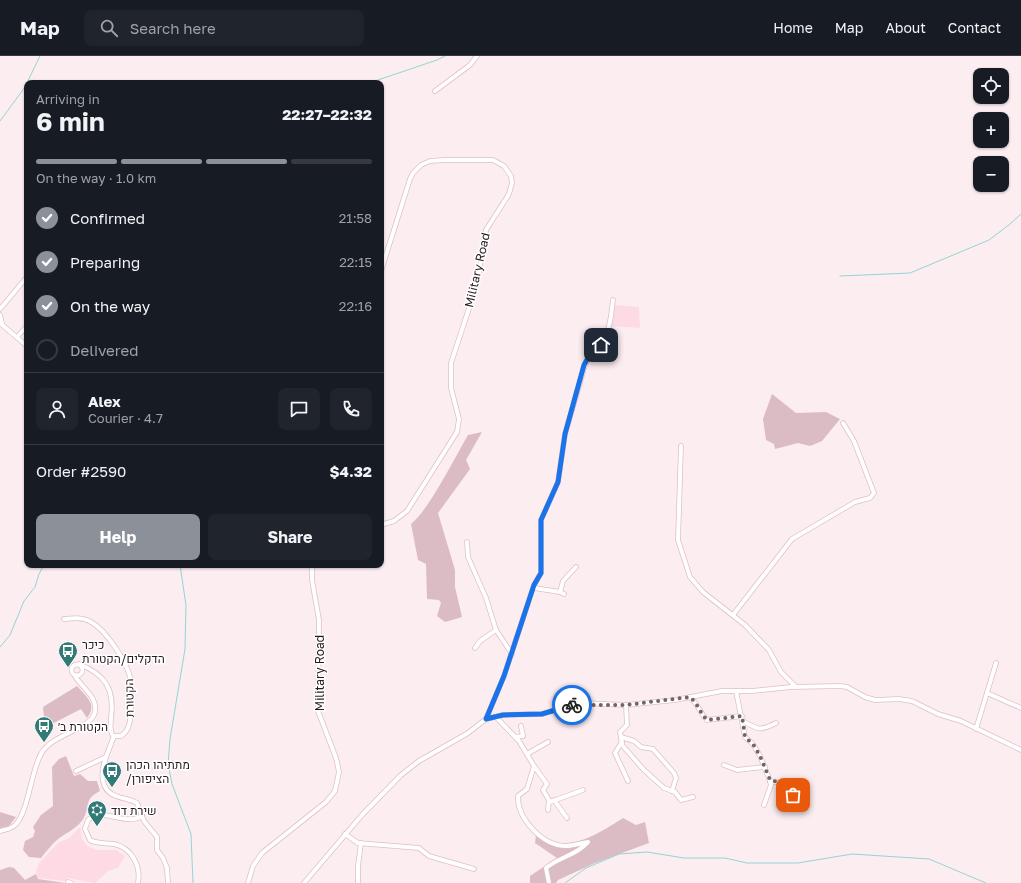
<!DOCTYPE html>
<meta charset="utf-8">
<style>
body{margin:0;font-family:"Golos Text",Heebo,sans-serif;background:#20242c;color:#f1f3f6;height:100vh;display:flex;flex-direction:column;font-size:15px;white-space:nowrap}
*{box-sizing:border-box;margin:0}
p{font-size:13px;color:#9ea1a6}
.icon{flex:none;width:22px;height:22px;fill:none;stroke:currentColor;stroke-width:2;stroke-linecap:round;stroke-linejoin:round}
.map{position:relative;flex:1;overflow:hidden}
.panel{position:absolute;left:24px;top:24px;width:360px;height:488px;display:flex;flex-direction:column;background:#171b24;border-radius:8px;box-shadow:0 1px 3px #0004}
.panel>*{flex:none}
.fabs{position:absolute;left:973px;top:12px;display:grid;gap:8px}
.fabs a{display:grid;place-items:center;width:36px;height:36px;border-radius:8px;background:#171b24;box-shadow:0 1px 3px #0004;font-size:20px}
.pin{position:absolute;display:grid;place-items:center;width:34px;height:34px;color:#fff;margin:-17px;border-radius:8px;box-shadow:0 2px 6px #0006}
.courier{position:absolute;display:grid;place-items:center;width:40px;height:40px;margin:-20px;border:3px solid #1a73e8;border-radius:50%;background:#fff;color:#222;box-shadow:0 1px 5px #0007}
.summary em{font-style:normal;font-weight:700}
.summary div{display:flex;flex-direction:column-reverse}
.summary{display:flex;align-items:center;justify-content:space-between;height:68px;padding:0 12px}
h1{font-size:26px;font-weight:700;line-height:30px}
.bar{display:grid;grid-template-columns:repeat(4,1fr);gap:6px 4px;align-content:center;height:48px;padding:0 12px}
.bar i{height:5px;border-radius:3px;background:#363941}
.bar .selected{background:#8c9099}
.bar p{grid-column:span 4}
.line{display:flex;align-items:center;gap:10px;padding:0 12px;border-top:1px solid #363941}
.line div{flex:1}
.round{display:grid;place-items:center;flex:none;width:42px;height:42px;border-radius:8px;background:#20242c}
ol{padding:0 12px;list-style:none}
li{display:flex;align-items:center;gap:12px;height:44px}
li p{margin-inline-start:auto}
li .icon{padding:4px;border-radius:50%;background:#8c9099;color:#fff;stroke-width:4}
li:last-child{color:#9ea1a6}
li i{width:22px;height:22px;border:2px solid #363941;border-radius:50%}
.button{display:flex;gap:8px;margin-top:auto;padding:8px 12px}
.button a{flex:1;height:46px;border-radius:8px;background:#8c9099;color:#fff;font-size:16px;font-weight:700;line-height:46px;text-align:center}
.button a+a{background:#20242c;color:#f1f3f6}
header{display:flex;align-items:center;gap:24px;box-sizing:border-box;height:56px;padding:0 20px;background:#171b24;border-bottom:1px solid #363941}
header strong{font-size:19px}
nav{display:flex;gap:22px;margin-inline-start:auto;font-size:14px}
.search{width:280px;height:36px;background:#20242c;display:flex;align-items:center;gap:10px;box-sizing:border-box;padding:0 14px;border-radius:8px;color:#9ea1a6;font-size:15px}
.map>svg:first-child{display:block}
.built{fill:#fedbe4}
.green{fill:#dcbcc4}
.lines{fill:none;stroke-linecap:round;stroke-linejoin:round}
.stream{stroke:#95d4d1;stroke-width:1}
.minor-casing{stroke:#e1bec7;stroke-width:5.5}
.minor{stroke:#fff;stroke-width:4}
.done{stroke:#726468;stroke-width:4;stroke-dasharray:0 7.2}
.route{stroke:#1a73e8;stroke-width:5}
.labels{text-anchor:middle;dominant-baseline:central;stroke-width:3;stroke-linejoin:round;paint-order:stroke}
.street-label{font-size:12px;fill:#281b1f;stroke:#fff}
.poi-label{font-size:12px;fill:#281b1f;stroke:#fff;text-anchor:start}
</style>
<header>
<strong>Map</strong>
<div class="search"><svg class="icon" aria-label="search" viewBox="0 0 24 24"><circle cx="10" cy="10" r="6"/><path d="M15 15l6 6"/></svg>Search here</div>
<nav><a>Home</a><a>Map</a><a>About</a><a>Contact</a></nav>
</header>
<div class="map">
<svg width="1021" height="827" viewBox="0 0 1021 827">
<rect width="100%" height="100%" fill="#fcedf1"/>
<!-- built -->
<g class="built">
<polygon points="614,249 639,251 640,272 609,270"/>
<polygon points="80,771 82,783 87,790 97,794 116,794 125,800 118,812 108,815 95,827 68,822 66,825 38,822 36,815 39,807 58,787 69,782"/>
</g>
<!-- green -->
<g class="green">
<polygon points="772,338 796,357 826,356 840,363 822,385 810,390 798,387 775,393 774,388 766,384 763,363"/>
<path d="M 482,376 L 466,404 L 470,413 L 438,457 L 455,514 L 455,531 L 462,561 L 445,566 L 437,560 L 441,547 L 439,544 L 427,543 L 426,508 L 418,504 L 411,468 C 429,454 455,401 468,379 Z"/>
<path d="M 77,630 C 86,640 98,649 87,662 L 81,653 L 48,670 L 44,661 L 43,651 Z"/>
<path d="M 66,700 L 74,720 L 80,718 L 88,725 L 97,725 L 100,735 C 81,744 92,755 80,767 C 74,774 64,778 57,784 C 51,789 46,796 41,802 L 29,801 L 23,794 L 25,785 L 33,781 L 35,775 L 33,771 L 41,759 L 53,750 L 52,711 L 59,703 Z"/>
<polygon points="0,756 16,761 9,770 0,772"/>
<path d="M 623,762 L 636,769 L 645,766 L 649,787 L 595,807 L 558,824 L 556,827 L 530,827 L 530,820 L 557,802 L 535,787 L 536,779 C 542,781 548,784 554,786 C 578,792 604,774 623,762 Z"/>
<polygon points="9,811 14,812 25,824 36,818 38,823 65,827 0,827 0,814"/>
</g>
<g class="lines">
<!-- stream -->
<g class="stream">
<polyline points="369,27 437,4 445,0"/>
<polyline points="0,65 25,31 40,0"/>
<polyline points="840,220 910,217 989,184 1010,168 1021,158"/>
<polyline points="180,509 186,549 185,593 170,683 168,708 172,728 191,778 193,827"/>
<polyline points="0,591 10,579 24,545 35,531 39,518 44,509"/>
<polyline points="565,827 586,812 619,798 647,796 684,802 725,802 747,807 798,807 852,798 929,803 986,827"/>
</g>
<defs>
<g id="minor">
<polyline points="435,35 470,9 477,0"/>
<polyline points="381,215 410,123 413,117 421,109 430,105 444,104 493,104 504,110 511,120 512,127 509,138 486,174 477,228 451,307 451,332 459,363 457,376 407,455 394,465 381,469"/>
<polyline points="0,253 27,221"/>
<polyline points="0,259 2,268"/>
<polyline points="0,267 27,290"/>
<polyline points="17,281 27,270"/>
<polyline points="681,390 678,484 690,521 703,536 745,569 769,594 781,616 795,630"/>
<polyline points="467,486 468,501 486,542 496,574 512,598"/>
<polyline points="534,532 560,536 564,538"/>
<polyline points="560,536 563,525 576,511"/>
<polyline points="733,559 792,483 855,446 870,442 874,437 854,385 843,367"/>
<path d="M 64,563 C 73,562 83,561 91,566 C 106,574 126,605 130,621 C 132,631 131,642 131,652 C 130,663 131,673 121,680 L 113,680 C 109,674 111,669 111,662 C 115,633 105,618 79,608"/>
<polyline points="475,592 480,585 496,574"/>
<circle cx="77" cy="614" r="5.5"/>
<polyline points="736,635 745,681 753,688 760,700 770,725 771,729 764,749"/>
<polyline points="987,637 1021,652"/>
<path d="M 690,641 C 698,648 700,657 707,664 L 742,660"/>
<polyline points="626,649 627,669 620,676 622,689 644,714 664,732 675,736 681,744 693,741"/>
<path d="M 496,661 L 519,685 L 534,710 L 527,733 L 518,740 C 517,763 543,790 566,790 C 573,790 581,787 588,786 C 577,799 559,801 546,812 L 549,827"/>
<path d="M 486,663 L 504,620 L 534,529 L 541,517 L 541,464 L 558,426 L 565,378 L 585,309 C 589,301 595,297 600,290 C 610,276 611,260 613,244"/>
<path d="M 743,665 C 758,674 760,675 776,667"/>
<polyline points="976,673 996,607"/>
<polyline points="515,681 523,680 521,670"/>
<polyline points="621,681 634,685 641,691 653,693 674,717 676,722 672,735"/>
<polyline points="622,686 615,697 628,725"/>
<polyline points="527,698 548,686"/>
<path d="M 106,701 C 101,715 99,734 116,740 C 123,743 131,743 137,747 L 144,765 L 157,781 L 157,794 L 163,802 L 167,812 L 168,827"/>
<polyline points="724,709 737,714 765,711"/>
<polyline points="534,710 547,728 543,734 549,744 548,754"/>
<polyline points="76,715 106,701 114,680"/>
<path d="M 770,725 L 793,730 C 795,739 793,741 803,744"/>
<polyline points="554,744 567,762"/>
<polyline points="550,746 583,734"/>
<path d="M 0,775 C 5,774 10,773 14,770 C 28,759 31,715 41,698 C 51,678 91,674 95,656 C 98,641 82,632 75,620"/>
<polyline points="345,778 358,787 419,792 429,800 474,813"/>
<polyline points="68,826 71,827"/>
<path d="M 138,827 C 141,810 132,792 114,788 C 106,787 97,788 90,784 L 85,773 L 88,764 C 103,750 125,771 142,760"/>
<polyline points="248,827 253,810 262,797 326,746 335,735 339,716 336,702 318,655 319,564 312,524 312,509"/>
<polyline points="304,827 362,759 401,719 419,705 468,677 486,663 503,659 542,658 567,650 581,647 626,649 675,644 722,635 752,635 791,631 840,630 847,631 865,641 875,644 899,643 912,645 938,658 961,665 1021,694"/>
<polyline points="358,827 358,810 361,787"/>
</g>
</defs>
<!-- minor casing -->
<use href="#minor" class="minor-casing"/>
<!-- minor -->
<use href="#minor" class="minor"/>
</g>
<g class="lines">
<!-- done -->
<path class="done" d="M 572,649 L 626,649 L 690,641 C 698,648 700,657 707,664 L 742,660 L 745,681 L 753,688 L 760,700 L 770,724 L 793,730 L 793,739"/>
<!-- route -->
<polyline class="route" points="572,649 542,658 503,659 486,663 504,620 534,529 541,517 541,464 558,426 565,378 584,309 589,300 601,289"/>
</g>
<!-- icons -->
<defs>
<symbol id="bus-pin" viewBox="-11 -11 22 30"><path d="M0 17L-7.5 6A9.5 9.5 0 1 1 7.5 6Z" fill="#317a78" stroke="#fff"/><path d="M-5-6H5V4H4V6H2V4H-2V6H-4V4H-5ZM-3.5-4V0h7V-4ZM-3.5 1.2v1.5H-2V1.2ZM2 1.2v1.5H3.5V1.2Z" fill="#fff"/></symbol>
<symbol id="synagogue-pin" viewBox="-11 -11 22 30"><path d="M0 17L-7.5 6A9.5 9.5 0 1 1 7.5 6Z" fill="#317a78" stroke="#fff"/><path d="M0-6.5L5.6 3.2H-5.6ZM0 6.5L5.6-3.2H-5.6Z" fill="#fff"/></symbol>
</defs>
<g fill-rule="evenodd">
<use href="#bus-pin" x="57" y="584" width="22" height="30"/>
<use href="#bus-pin" x="33" y="659" width="22" height="30"/>
<use href="#bus-pin" x="101" y="704" width="22" height="30"/>
<use href="#synagogue-pin" x="86" y="743" width="22" height="30"/>
</g>
<g class="labels">
<!-- street labels -->
<g class="street-label">
<text transform="translate(477 214) rotate(-77)">Military Road</text>
<text transform="translate(319 617) rotate(-90)">Military Road</text>
<text transform="translate(129 642) rotate(-91)">הקטורת</text>
</g>
<!-- poi labels -->
<g class="poi-label">
<text x="82" y="588">כיכר<tspan x="82" dy="14">הדקלים/הקטורת</tspan></text>
<text x="58" y="670">הקטורת ב׳</text>
<text x="126" y="708">מתתיהו הכהן<tspan x="126" dy="14">/הציפורן</tspan></text>
<text x="111" y="754">שירת דוד</text>
</g>
</g>
</svg>
<div class="fabs">
<a><svg class="icon" aria-label="locate" viewBox="0 0 24 24"><circle cx="12" cy="12" r="6"/><path d="M12 2v4M12 18v4M2 12h4M18 12h4"/></svg></a>
<a>+</a>
<a>−</a>
</div>
<div class="pin" style="left:793px;top:739px;background:#ea580c"><svg class="icon" aria-label="bag" viewBox="0 0 24 24"><path d="M5 8h14l-1 12H6zM9 8a3 3 0 0 1 6 0"/></svg></div>
<div class="pin" style="left:601px;top:289px;background:#1f2937"><svg class="icon" aria-label="home" viewBox="0 0 24 24"><path d="M3 11l9-7 9 7M6 9v11h12V9"/></svg></div>
<div class="courier" style="left:572px;top:649px"><svg class="icon" aria-label="bike" viewBox="0 0 24 24"><circle cx="6" cy="16" r="4"/><circle cx="18" cy="16" r="4"/><path d="M6 16l4-8h5l3 8M10 8l3 8H6M13 5h3"/></svg></div>
<section class="panel">
<div class="summary"><div><h1>6 min</h1><p>Arriving in</p></div><em>22:27–22:32</em></div>
<div class="bar"><i class="selected"></i><i class="selected"></i><i class="selected"></i><i></i><p>On the way · 1.0 km</p></div>
<ol>
<li><svg class="icon" aria-label="check" viewBox="0 0 24 24"><path d="M5 12l5 5 9-10"/></svg>Confirmed<p>21:58</p></li>
<li><svg class="icon" aria-label="check" viewBox="0 0 24 24"><path d="M5 12l5 5 9-10"/></svg>Preparing<p>22:15</p></li>
<li><svg class="icon" aria-label="check" viewBox="0 0 24 24"><path d="M5 12l5 5 9-10"/></svg>On the way<p>22:16</p></li>
<li><i></i>Delivered</li>
</ol>
<div class="line" style="height:72px"><a class="round"><svg class="icon" aria-label="person" viewBox="0 0 24 24"><circle cx="12" cy="8" r="4"/><path d="M4 21q1-7 8-7t8 7"/></svg></a><div><b>Alex</b><p>Courier · 4.7</p></div><a class="round"><svg class="icon" aria-label="chat" viewBox="0 0 24 24"><path d="M4 5h16v11H9l-5 4z"/></svg></a><a class="round"><svg class="icon" aria-label="phone" viewBox="0 0 24 24"><path d="M5 4h4l2 5-3 2q2 4 5 5l2-3 5 2v4C11 20 4 13 5 4z"/></svg></a></div>
<div class="line" style="height:52px"><div>Order #2590</div><b>$4.32</b></div>
<div class="button"><a>Help</a><a>Share</a></div>
</section>
</div>
